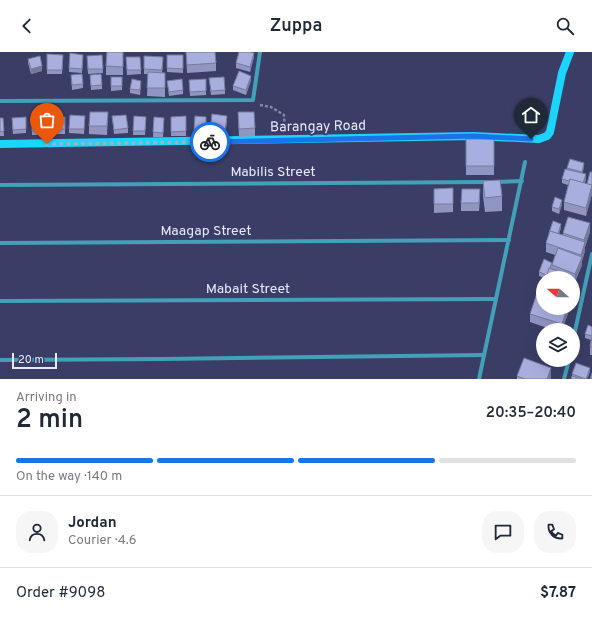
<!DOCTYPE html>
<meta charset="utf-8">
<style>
body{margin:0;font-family:Overpass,sans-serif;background:#f6f6f7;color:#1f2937;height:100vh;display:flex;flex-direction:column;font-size:15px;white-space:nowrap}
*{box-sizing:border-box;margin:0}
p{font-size:13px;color:#747a83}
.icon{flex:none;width:22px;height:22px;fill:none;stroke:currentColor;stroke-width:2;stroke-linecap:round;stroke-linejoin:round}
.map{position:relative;height:327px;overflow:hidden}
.panel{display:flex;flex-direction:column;background:#fff;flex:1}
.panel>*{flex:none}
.needle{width:26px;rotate:290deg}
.fabs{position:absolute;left:536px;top:219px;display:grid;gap:8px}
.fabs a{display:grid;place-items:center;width:44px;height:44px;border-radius:50%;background:#fff;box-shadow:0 4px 16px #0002;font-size:20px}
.scale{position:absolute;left:12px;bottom:10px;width:45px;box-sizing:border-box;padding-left:4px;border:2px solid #e5e9fd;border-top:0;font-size:11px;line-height:14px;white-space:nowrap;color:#e5e9fd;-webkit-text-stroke:3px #3a3e66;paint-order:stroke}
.pin{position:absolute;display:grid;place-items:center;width:34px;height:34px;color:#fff;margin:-41px -17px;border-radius:50% 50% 50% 0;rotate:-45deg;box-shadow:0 0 4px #0007}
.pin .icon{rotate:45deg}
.courier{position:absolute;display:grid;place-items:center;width:40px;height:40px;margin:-20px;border:3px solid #1a73e8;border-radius:50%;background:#fff;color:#222;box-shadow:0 1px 5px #0007}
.head em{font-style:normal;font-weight:600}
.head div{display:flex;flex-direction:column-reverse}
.head{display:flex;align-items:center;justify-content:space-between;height:68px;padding:0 16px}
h1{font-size:26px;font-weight:600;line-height:30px}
.bar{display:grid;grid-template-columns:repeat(4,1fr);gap:6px 4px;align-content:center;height:48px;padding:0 16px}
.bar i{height:5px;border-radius:3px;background:#e0e1e3}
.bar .on{background:#1a73e8}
.bar p{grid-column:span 4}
.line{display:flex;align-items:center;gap:10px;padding:0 16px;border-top:1px solid #e0e1e3}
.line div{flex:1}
.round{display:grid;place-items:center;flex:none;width:42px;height:42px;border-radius:16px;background:#f6f6f7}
header{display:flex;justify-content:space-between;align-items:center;height:52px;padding:0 16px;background:#fff;font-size:18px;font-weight:600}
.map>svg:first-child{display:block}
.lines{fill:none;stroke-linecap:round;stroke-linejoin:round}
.path{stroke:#8387a6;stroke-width:2.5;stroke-dasharray:3 2;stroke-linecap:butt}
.street{stroke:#44a0b9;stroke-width:4}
.secondary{stroke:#1bd5fd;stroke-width:8}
.wall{fill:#9096c0}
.shaded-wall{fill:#767a9c}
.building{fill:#a8afdf;stroke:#767a9c}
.done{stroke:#a9adc8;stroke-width:4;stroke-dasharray:0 7.2}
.route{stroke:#1a73e8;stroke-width:5}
.labels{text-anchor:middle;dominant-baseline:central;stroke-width:4;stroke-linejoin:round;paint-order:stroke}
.street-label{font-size:14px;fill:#e5e9fd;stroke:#3a3e66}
</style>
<header><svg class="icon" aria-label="back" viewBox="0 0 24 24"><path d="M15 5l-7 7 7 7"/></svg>Zuppa<svg class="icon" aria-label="search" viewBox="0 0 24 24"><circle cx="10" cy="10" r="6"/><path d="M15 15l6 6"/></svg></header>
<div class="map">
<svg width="592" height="327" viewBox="0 0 592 327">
<rect width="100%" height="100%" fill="#3a3e66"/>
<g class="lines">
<!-- path -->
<polyline class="path" points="260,53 271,55 284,63 285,78"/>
<!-- street -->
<g class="street">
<polyline points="0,49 253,48 260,0"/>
<polyline points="496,130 522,129"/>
<polyline points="0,133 488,130"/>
<polyline points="0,191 509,188"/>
<polyline points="0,249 496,247"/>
<polyline points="573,288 592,202"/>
<polyline points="0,308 163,307 484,303"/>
<polyline points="479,327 525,110"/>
<polyline points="564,327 569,308"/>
</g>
<!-- secondary -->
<polyline class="secondary" points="0,92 474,84 539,87 547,84 550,80 562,21 570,0"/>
</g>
<!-- wall -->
<g class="wall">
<polygon points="186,0 216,11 216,19 187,21"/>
<polygon points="47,2 63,3 62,22 47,22"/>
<polygon points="102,3 103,21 88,22 87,8"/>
<polygon points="167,3 183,3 183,21 167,20"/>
<polygon points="144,4 163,5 162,21 165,29 165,45 147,44 148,22 144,22"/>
<polygon points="126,5 140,5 141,22 127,23"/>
<polygon points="254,5 250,20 236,16 236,11"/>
<polygon points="28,7 42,19 31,22 28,11"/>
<polygon points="83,7 82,21 69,20 69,16"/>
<polygon points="123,8 123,23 106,23 106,14"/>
<polygon points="71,23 83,32 83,36 72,38"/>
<polygon points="90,23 102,33 102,37 91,38"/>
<polygon points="111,25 122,25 122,38 111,39"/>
<polygon points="209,26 225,38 225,42 211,43"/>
<polygon points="206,27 206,43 190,44 189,28"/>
<polygon points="251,28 246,43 233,38 233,34"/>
<polygon points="167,29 183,38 183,42 169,44"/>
<polygon points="141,33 140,43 130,41 130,37"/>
<polygon points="108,60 107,83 89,82 89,74"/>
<polygon points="238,60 255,76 255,84 239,85"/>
<polygon points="85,64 84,82 69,81 69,77"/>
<polygon points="112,64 128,76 128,81 114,82"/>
<polygon points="134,64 146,65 145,83 133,83"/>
<polygon points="186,64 186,84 171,84 171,65"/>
<polygon points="195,64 206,69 206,83 194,82"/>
<rect x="52" y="65" width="13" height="17"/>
<polygon points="154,65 164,66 163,85 153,85"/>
<polygon points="0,66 3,66 4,84 0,84"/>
<polygon points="32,66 46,66 45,83 32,83"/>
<polygon points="227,68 225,85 210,83 210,79"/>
<polygon points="12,70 26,77 26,81 13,82"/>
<rect x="466" y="87" width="28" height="36"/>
<polygon points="584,115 582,121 586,127 585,131 592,142 586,164 564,158 564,150 568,133 562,131 562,127 567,116"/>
<polygon points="483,129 502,144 502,159 485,160 483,144"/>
<polygon points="453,136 453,160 434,161 434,137"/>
<polygon points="480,146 479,159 461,159 461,151"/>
<polygon points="562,152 559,162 552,159 552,155"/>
<polygon points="561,176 559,182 563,183 563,181 590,180 585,195 585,199 582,209 582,213 575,230 573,229 573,226 544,226 539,224 539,220 552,212 555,203 546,200 546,191 549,181"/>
<polygon points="570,256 562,278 553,278 530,270 530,262"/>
<polygon points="592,275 592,303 590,303 590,294 591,288 585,286 585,282"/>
<polygon points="590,320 587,327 571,327 572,324 572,322"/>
<polygon points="517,324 551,325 551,327 517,327"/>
</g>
<!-- shaded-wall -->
<g class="shaded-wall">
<polygon points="254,1 254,5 250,20 250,15"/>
<polygon points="42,14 42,19 31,22 31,17"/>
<polygon points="251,24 251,28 246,43 246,38"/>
<polygon points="584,111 584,115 582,124 582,120"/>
<polygon points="586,122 586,127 583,137 583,133"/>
<polygon points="592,133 592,142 586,164 586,156"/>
<polygon points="562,148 562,152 559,162 559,157"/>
<polygon points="590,171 590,180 585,195 585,199 582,209 582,213 575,230 575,222 581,207 581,203 584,192 584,188"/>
<polygon points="561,172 561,176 557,188 557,184"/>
<polygon points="567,256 570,256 562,278 562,272"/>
<polygon points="551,316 551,327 547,327"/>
<polygon points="590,316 590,320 587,327 586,327"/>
</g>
<!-- building -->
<g class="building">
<polygon points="107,0 123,0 123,15 106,14"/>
<polygon points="186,0 215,0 216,11 187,13"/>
<polygon points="239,0 250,0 254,1 250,15 236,11"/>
<polygon points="70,1 83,3 82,17 69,16"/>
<polygon points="47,2 63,3 62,18 47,18"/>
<polygon points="102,3 103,17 88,17 87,4"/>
<polygon points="167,3 183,3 183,17 167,16"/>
<polygon points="40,4 42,14 31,17 28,7"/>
<polygon points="144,4 163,5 162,18 144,17"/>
<polygon points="126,5 140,5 141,18 127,18"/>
<polygon points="239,19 251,24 246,38 233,34"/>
<polygon points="148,20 165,21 165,36 147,36"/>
<polygon points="82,22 83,32 72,33 71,23"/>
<polygon points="101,22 102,33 91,34 90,23"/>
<rect x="111" y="25" width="11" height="9"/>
<polygon points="224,25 225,38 211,39 209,26"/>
<polygon points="132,27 141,29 140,38 130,37"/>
<polygon points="182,27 183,38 169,40 167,29"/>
<polygon points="206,27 206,39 190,40 189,28"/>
<polygon points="90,60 108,60 107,74 89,74"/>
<polygon points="238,60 254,60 255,76 239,77"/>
<polygon points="212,62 227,64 225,80 210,79"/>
<polygon points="70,63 85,64 84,77 69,77"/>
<polygon points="126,63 128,76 114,78 112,64"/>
<polygon points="134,64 146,65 145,79 133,79"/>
<polygon points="186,64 186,79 171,80 171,65"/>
<polygon points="195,64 206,65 206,79 194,78"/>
<polygon points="26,65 26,77 13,78 12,66"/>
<rect x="52" y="65" width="13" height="12"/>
<polygon points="154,65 164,66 163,81 153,80"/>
<polygon points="0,66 3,66 4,79 0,80"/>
<polygon points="32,66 46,66 45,79 32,79"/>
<rect x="466" y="87" width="28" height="27"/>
<polygon points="570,107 584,111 582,120 567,116"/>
<polygon points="565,117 586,122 583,131 570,127 569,129 562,127"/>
<polygon points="590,120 592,120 592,133 587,132"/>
<polygon points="570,127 592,133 586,156 564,150"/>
<polygon points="500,128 502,144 485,146 483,129"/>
<polygon points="453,136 453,152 434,152 434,137"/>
<polygon points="462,137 480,137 479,151 461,151"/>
<polygon points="555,145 562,148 559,157 552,155"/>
<polygon points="568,165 590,171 584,188 563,181"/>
<polygon points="553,169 561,172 558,182 550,179 549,181"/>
<polygon points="550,179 585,190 581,203 546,191"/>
<polygon points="558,196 582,205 575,222 552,213"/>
<polygon points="544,207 552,211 547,223 539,220"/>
<polygon points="549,216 570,224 570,226 546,226"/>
<polygon points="539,235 543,236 543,256 567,256 562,272 530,262"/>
<polygon points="588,273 592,275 592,284 585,282"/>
<polygon points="592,285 592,295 590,294"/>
<polygon points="524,306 551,316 547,327 525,327 517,324"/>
<polygon points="576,311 590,316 586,327 572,322"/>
<polygon points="592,321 592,327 590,327"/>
<polygon points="572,324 582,327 571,327"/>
</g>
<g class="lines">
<!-- done -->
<polyline class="done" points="47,92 210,90"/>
<!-- route -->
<polyline class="route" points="210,90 474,84 531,87"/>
</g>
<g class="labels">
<!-- street labels -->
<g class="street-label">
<text transform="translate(318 75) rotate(-1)">Barangay Road</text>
<text x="273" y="120">Mabilis Street</text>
<text x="206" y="179">Maagap Street</text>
<text x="248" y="237">Mabait Street</text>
</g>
</g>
</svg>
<div class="fabs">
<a><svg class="needle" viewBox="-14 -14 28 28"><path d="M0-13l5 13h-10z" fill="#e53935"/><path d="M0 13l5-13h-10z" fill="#747a83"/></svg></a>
<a><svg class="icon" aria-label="layers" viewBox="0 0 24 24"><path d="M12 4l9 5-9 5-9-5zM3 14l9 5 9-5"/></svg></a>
</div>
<div class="scale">20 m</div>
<div class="pin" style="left:47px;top:92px;background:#ea580c"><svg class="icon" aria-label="bag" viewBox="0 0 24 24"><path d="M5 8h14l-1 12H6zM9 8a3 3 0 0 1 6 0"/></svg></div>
<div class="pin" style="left:531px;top:87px;background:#1f2937"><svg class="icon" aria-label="home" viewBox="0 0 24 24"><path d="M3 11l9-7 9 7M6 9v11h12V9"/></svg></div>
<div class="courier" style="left:210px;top:90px"><svg class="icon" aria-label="bike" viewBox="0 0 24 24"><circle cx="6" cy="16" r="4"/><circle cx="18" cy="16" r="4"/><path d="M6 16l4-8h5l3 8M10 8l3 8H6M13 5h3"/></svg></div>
</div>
<section class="panel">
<div class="head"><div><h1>2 min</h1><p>Arriving in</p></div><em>20:35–20:40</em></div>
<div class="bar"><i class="on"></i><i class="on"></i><i class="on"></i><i></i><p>On the way · 140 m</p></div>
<div class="line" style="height:72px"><a class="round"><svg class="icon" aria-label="person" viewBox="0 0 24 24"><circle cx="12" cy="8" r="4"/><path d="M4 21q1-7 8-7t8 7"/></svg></a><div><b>Jordan</b><p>Courier · 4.6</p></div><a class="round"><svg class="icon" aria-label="chat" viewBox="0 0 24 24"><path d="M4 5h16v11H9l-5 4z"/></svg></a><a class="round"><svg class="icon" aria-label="phone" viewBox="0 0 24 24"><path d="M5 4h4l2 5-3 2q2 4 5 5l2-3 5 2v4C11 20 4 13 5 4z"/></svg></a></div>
<div class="line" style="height:52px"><div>Order #9098</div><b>$7.87</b></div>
</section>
